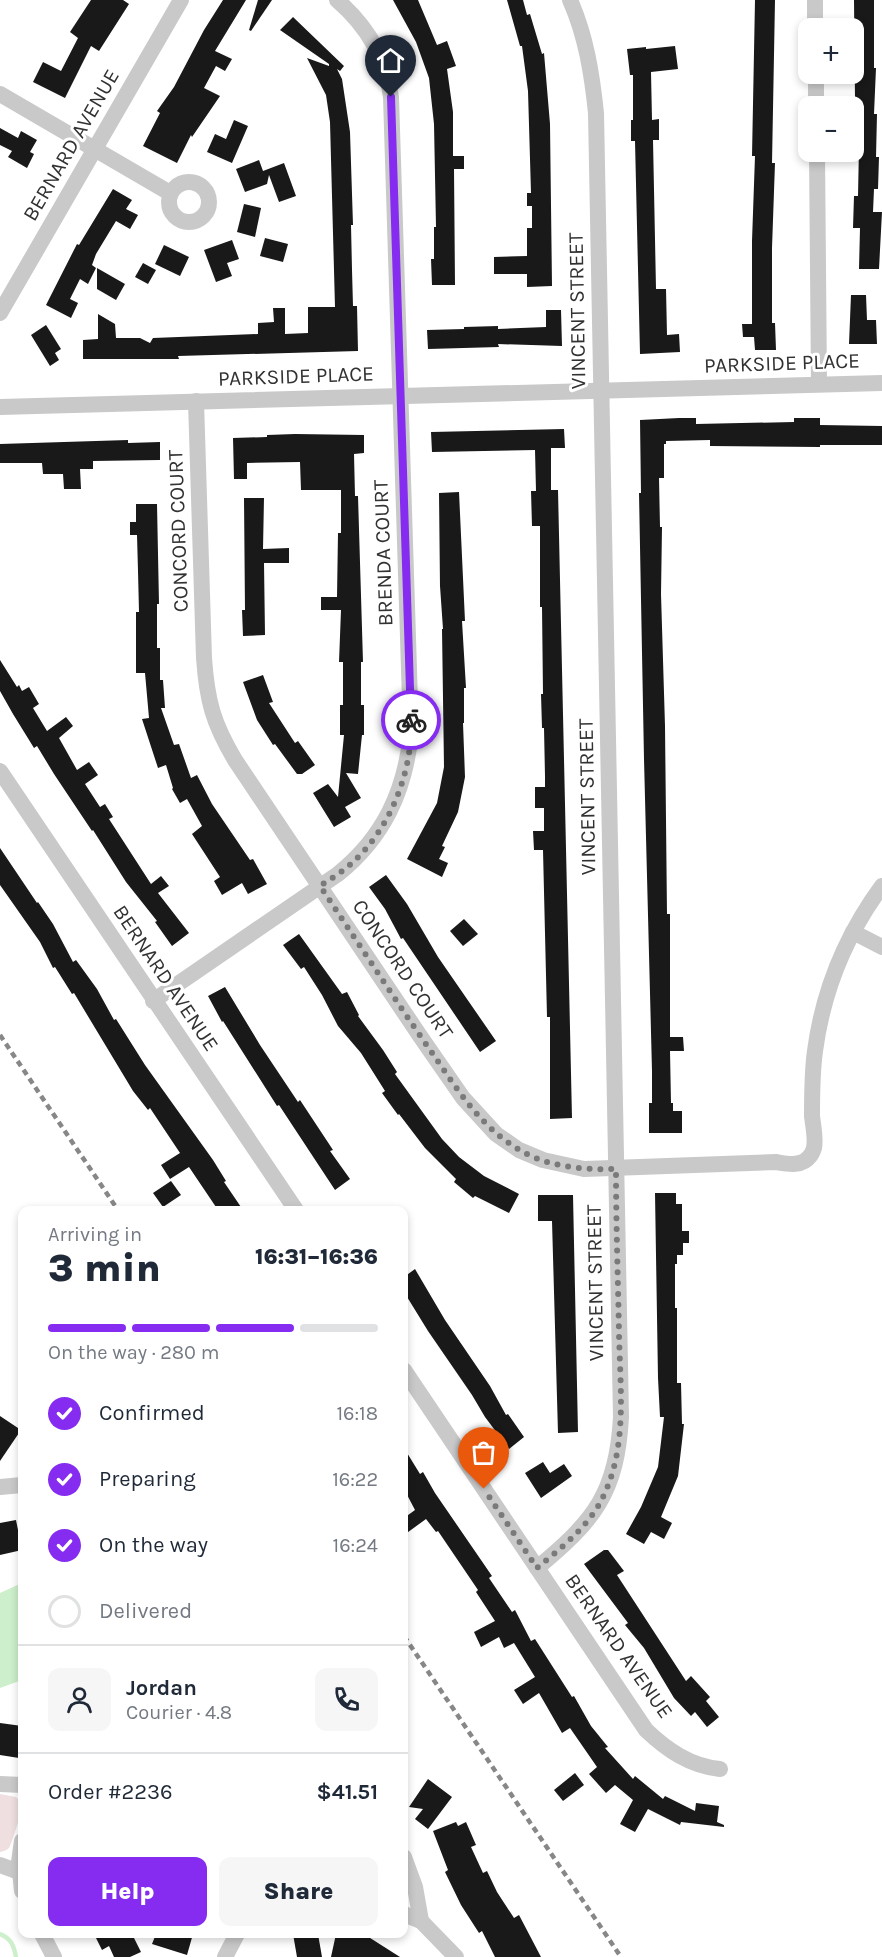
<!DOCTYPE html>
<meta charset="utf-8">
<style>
body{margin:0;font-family:Karla,sans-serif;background:#f6f6f7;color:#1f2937;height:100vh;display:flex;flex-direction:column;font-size:22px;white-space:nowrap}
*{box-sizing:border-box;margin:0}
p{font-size:20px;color:#747a83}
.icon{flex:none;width:33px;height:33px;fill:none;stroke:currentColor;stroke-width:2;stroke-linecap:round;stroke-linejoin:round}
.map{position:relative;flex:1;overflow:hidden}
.drawer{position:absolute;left:18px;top:1206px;width:390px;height:732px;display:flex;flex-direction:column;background:#fff;border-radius:12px;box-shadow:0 3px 9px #0003}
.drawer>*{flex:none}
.fabs{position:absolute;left:798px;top:18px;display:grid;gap:12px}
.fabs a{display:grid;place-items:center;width:66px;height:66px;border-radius:12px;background:#fff;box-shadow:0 3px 9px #0003;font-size:30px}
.pin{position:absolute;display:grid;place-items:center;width:51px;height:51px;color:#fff;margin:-62px -26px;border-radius:50% 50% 50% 0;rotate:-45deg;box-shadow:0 0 6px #0007}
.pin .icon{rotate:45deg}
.courier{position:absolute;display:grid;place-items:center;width:60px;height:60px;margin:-30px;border:4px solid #852cf0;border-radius:50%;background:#fff;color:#222;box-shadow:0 2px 8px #0007}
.head em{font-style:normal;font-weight:800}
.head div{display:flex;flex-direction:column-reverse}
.head{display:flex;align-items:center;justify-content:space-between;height:102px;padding:0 30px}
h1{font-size:39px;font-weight:800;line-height:45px}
.bar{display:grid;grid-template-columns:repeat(4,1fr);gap:9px 6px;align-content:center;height:72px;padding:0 30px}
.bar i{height:8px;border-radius:4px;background:#e0e1e3}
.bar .active{background:#852cf0}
.bar p{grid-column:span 4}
.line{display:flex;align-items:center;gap:15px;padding:0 30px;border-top:2px solid #e0e1e3}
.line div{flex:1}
.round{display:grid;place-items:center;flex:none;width:63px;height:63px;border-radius:12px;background:#f6f6f7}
ol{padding:0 30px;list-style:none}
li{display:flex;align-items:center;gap:18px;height:66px}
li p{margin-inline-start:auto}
li .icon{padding:6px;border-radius:50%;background:#852cf0;color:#fff;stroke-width:4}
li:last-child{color:#747a83}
li i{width:33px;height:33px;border:3px solid #e0e1e3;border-radius:50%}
.cta{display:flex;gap:12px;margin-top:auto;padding:12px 30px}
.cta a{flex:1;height:69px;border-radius:12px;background:#852cf0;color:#fff;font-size:24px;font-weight:800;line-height:69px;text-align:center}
.cta a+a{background:#f6f6f7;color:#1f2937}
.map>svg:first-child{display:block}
.green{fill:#efdfe0}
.water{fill:#ceefcb}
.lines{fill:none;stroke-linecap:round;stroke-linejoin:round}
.stream{stroke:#ceefcb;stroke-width:4.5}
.building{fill:#191919}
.street{stroke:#c9c9c9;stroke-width:16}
.rail{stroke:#878787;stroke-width:4.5;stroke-dasharray:6 4.5;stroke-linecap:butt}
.done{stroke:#7a7a7a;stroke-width:6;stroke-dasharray:0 10.8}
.route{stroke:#852cf0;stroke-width:8}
.labels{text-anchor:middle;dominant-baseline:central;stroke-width:6;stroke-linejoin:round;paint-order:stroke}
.street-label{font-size:21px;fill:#323232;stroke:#fff}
</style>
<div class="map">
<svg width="882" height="1957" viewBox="0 0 882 1957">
<rect width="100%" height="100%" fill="#fff"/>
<!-- green -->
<path class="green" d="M 0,1794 L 16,1797 C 18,1800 21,1802 22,1805 C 23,1809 11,1845 9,1848 C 6,1851 3,1851 0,1852 Z"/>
<!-- water -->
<polygon class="water" points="22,1583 22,1680 0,1688 0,1593"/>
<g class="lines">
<!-- stream -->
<path class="stream" d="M 0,1934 C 11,1938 14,1946 16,1957"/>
</g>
<!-- building -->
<g class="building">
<polygon points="91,0 123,0 129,4 99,51 91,46 65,98 33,82 43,62 61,71 78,38 70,32"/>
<polygon points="223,0 246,0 215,51 232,59 225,71 216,66 204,88 220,96 192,137 191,135 177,163 143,146 160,113 157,111 174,87 204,30"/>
<polygon points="258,0 272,0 251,31 249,30"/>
<polygon points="393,0 418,0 437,45 447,41 456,66 447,69 453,112 453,156 464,156 464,169 454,169 455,285 432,285 431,259 434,259 434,227 436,227 434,124 429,78 416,42"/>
<polygon points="507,0 523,0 527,15 530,14 542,54 544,53 550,124 552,286 527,287 527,274 494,274 494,257 527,256 527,228 532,228 532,206 527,206 527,193 531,193 528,91 522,46 520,46"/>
<polygon points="755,0 775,0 772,163 775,163 772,248 772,323 775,323 776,350 755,350 754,337 743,337 742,324 752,324 752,241 755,156 752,156"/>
<polygon points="854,0 874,0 874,68 876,68 874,114 877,114 876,157 879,157 878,189 874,189 873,212 882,212 879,269 859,269 860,228 853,228 854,196 858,196 859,146 856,146 857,99 855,99"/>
<polygon points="293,17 344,66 340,71 337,69 342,79 350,132 353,225 351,225 352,270 353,306 357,306 358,351 178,356 179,359 83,359 83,340 98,339 98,314 115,324 116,338 140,338 150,343 153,338 258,334 258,323 274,322 273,308 285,308 285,334 308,333 308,307 335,307 330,122 326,95 307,58 329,66 329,64 280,30"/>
<polygon points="675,46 678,69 651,72 652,120 659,119 659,140 653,140 656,289 666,289 667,335 679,334 680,352 640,354 635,141 631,141 631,120 633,120 633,75 630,75 627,49 646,47 646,49"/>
<polygon points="234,120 248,126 232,163 207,152 215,134 226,139"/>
<polygon points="0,128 18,138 21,131 37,140 30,152 34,154 27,168 8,157 12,151 0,145"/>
<polygon points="259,160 263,171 284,163 296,196 279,202 269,175 267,184 245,192 236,169"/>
<polygon points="113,189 132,200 126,209 138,215 130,229 116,221 96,254 92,265 96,268 88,284 80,279 70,299 78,303 71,318 46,305 77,244 79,245"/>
<polygon points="244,204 261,208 255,237 237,232"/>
<polygon points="265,238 288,244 283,262 260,256"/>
<polygon points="232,240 239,259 227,263 232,276 216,282 204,250"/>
<polygon points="164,245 189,257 180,276 155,264"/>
<polygon points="143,263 156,270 148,284 135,277"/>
<polygon points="97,268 125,284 116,300 97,289"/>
<polygon points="851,295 866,295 867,320 876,320 877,344 849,344"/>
<polygon points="546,310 561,310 562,346 498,344 499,347 428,349 427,330 464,329 464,327 498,326 498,329 546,327"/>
<polygon points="46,325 61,349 55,353 59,360 50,366 31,335"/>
<polygon points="679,418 696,418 696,424 794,422 794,418 820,418 820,425 882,426 882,445 820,445 820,447 710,446 710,440 666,441 666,444 664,444 664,478 659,478 660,527 662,527 661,594 665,726 667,914 670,914 670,1037 683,1037 684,1051 670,1051 671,1103 673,1103 673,1111 682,1111 682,1133 649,1133 649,1103 652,1103 652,1071 644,759 639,493 641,493 640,420"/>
<polygon points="564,429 565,448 551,448 551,490 558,490 572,1118 550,1119 550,1017 547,1017 543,850 534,850 533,831 544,831 544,808 535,808 535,787 545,787 545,776 544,728 542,728 541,694 543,694 542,607 540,607 540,526 532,526 531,491 536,491 535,450 432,452 431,432"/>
<polygon points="295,434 364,435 364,453 354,454 355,496 358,496 363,662 361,662 361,705 364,705 364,735 362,735 358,774 346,773 361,798 345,807 351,817 334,827 313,793 328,784 338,797 344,735 340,735 340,705 343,705 343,662 339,662 341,610 321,610 321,597 337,597 338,533 341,533 341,490 301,490 300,462 247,463 247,479 234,479 233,438 267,437 267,435"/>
<polygon points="128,440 128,443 160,442 160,460 93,461 93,469 80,469 81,489 64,489 63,474 43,474 42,463 0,463 0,444"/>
<polygon points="459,492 465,621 462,621 466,688 464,688 464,723 463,723 465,777 458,812 442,846 445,847 439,859 448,863 442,877 407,859 437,803 444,767 442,629 443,629 440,586 439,493"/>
<polygon points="244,498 264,498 263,549 289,548 289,563 264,563 265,635 243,636 242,610 245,610"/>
<polygon points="136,504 157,504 159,604 157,604 157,648 160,648 160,680 163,680 165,708 161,708 174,745 179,744 191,778 197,775 212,804 250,860 253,859 267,884 248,894 242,883 222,895 214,881 220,877 192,834 202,826 187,799 180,803 172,789 173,788 166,765 158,768 142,719 149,718 145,673 136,673 136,612 139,612 138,571 137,535 130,535 130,522 136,522"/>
<polygon points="0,660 17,687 19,685 22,691 29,687 39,704 33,708 47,731 66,717 73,726 59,738 77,770 89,762 98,775 85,784 100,807 105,804 113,817 109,819 151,884 161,876 169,886 158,893 189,933 172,946 155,922 157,921 126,882 93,830 92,831 54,774 37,746 34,748 13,714 0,691"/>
<polygon points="263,675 273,702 269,703 295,743 298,741 315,765 302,774 297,774 275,744 273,745 257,720 243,682"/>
<polygon points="0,848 37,903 38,902 53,924 73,962 76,960 97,989 114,1020 116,1019 145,1065 213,1160 226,1181 224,1182 243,1210 218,1210 189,1167 170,1179 161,1165 180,1153 150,1108 148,1110 133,1091 74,993 72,994 55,967 53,968 40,942 0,885"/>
<polygon points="386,875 407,904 438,957 496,1041 480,1052 403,938 401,939 385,909 369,887"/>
<polygon points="464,919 478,934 463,946 450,931"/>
<polygon points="299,934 342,994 347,992 359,1015 358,1016 383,1050 397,1072 395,1074 442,1139 459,1157 484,1176 519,1194 509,1213 475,1196 473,1198 454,1182 456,1179 425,1148 399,1114 398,1115 382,1093 385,1091 361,1053 338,1026 322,995 304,967 301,969 283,945"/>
<polygon points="225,987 260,1045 298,1102 300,1100 333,1150 330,1151 350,1179 335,1190 279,1105 277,1106 223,1021 222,1022 208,996"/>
<polygon points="171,1181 181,1195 163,1207 153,1193"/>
<polygon points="655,1193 676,1193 676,1204 682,1204 682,1231 689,1231 689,1243 683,1243 683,1255 677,1255 677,1264 675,1264 675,1308 677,1308 677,1383 681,1383 682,1424 684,1424 678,1476 661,1517 672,1523 664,1539 651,1532 644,1544 626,1534 641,1507 658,1467 664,1417 660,1417 658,1378"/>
<polygon points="538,1195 573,1195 578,1432 558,1433 552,1221 538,1221"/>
<polygon points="415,1269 445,1320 490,1386 506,1415 508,1414 524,1437 509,1449 485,1417 472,1395 428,1331 404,1292 404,1277"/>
<polygon points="0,1416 21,1430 0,1461"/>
<polygon points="404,1448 420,1474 423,1472 435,1493 492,1576 489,1578 512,1612 515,1610 531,1641 535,1639 572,1697 574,1696 591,1726 608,1747 605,1748 633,1779 635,1776 663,1799 665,1796 695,1811 696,1803 719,1806 717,1822 724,1825 724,1827 681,1822 680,1825 648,1809 635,1832 620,1824 633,1800 615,1785 606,1793 589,1774 597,1767 570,1728 562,1733 539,1693 523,1704 514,1690 535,1677 514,1643 504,1648 499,1637 481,1647 474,1632 495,1621 476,1592 478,1590 438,1531 436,1532 426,1519 404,1535 404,1518 415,1510 404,1489"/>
<polygon points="543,1462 550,1473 564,1464 572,1476 541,1498 525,1473"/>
<polygon points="16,1520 22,1550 0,1555 0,1523"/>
<polygon points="604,1550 608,1550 624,1571 617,1575 686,1681 691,1676 710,1697 706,1701 719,1717 707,1727 695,1712 691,1716 674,1698 644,1648 625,1625 628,1623 584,1564"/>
<polygon points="0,1723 22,1726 19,1758 0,1755"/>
<polygon points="575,1773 584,1785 563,1801 554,1790"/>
<polygon points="428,1779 452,1797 428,1829 415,1819 423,1809 409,1807"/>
<polygon points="456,1822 458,1826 466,1822 476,1845 471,1847 483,1873 487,1871 497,1892 514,1918 519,1915 541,1957 495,1957 482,1931 479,1933 461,1905 445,1872 448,1870 433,1831"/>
<polygon points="94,1934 132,1934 141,1952 130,1957 114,1957 109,1946 102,1950"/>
<polygon points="156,1934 193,1934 187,1955 152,1944"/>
<polygon points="293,1934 318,1934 322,1957 297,1957"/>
<polygon points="336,1934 367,1936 400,1957 331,1957"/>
</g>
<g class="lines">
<!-- street -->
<g class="street">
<polyline points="815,0 815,28"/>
<polyline points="816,74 816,106"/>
<polyline points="0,94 170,193"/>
<polyline points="817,152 819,384"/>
<circle cx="189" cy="202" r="20"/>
<polyline points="0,313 181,0"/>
<path d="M 196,401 L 204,658 C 207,701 213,723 235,760 L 420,1036 L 463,1098 L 496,1134 L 519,1150 L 543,1160 L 584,1169 L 776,1162 C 788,1164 802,1167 810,1156 C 812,1154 813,1151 814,1148 C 816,1139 813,1125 812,1116 C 812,1094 812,1072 815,1051 C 823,991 846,935 882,886"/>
<polyline points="0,407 882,383"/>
<polyline points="0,771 296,1210"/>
<polyline points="853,932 882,947"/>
<path d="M 153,1001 L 338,874 C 384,837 405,791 411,733 L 391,97 C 386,57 367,26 337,0"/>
<path d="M 404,1370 L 646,1730 C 667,1750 690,1766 720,1769"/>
<polyline points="0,1487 22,1485"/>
<path d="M 537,1568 C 594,1521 617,1493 621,1417 L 596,113 C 592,74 586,36 570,0"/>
<polyline points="0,1784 22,1785"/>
<polyline points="22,1841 19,1862 22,1891"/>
<polyline points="404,1857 415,1887 421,1921"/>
<polyline points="0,1865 19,1872"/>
<polyline points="404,1914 421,1921 456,1957"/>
<polyline points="42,1934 54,1957"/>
<polyline points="225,1957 237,1934"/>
</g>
<!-- rail -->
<g class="rail">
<polyline points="0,1035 118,1210"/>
<polyline points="404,1636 621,1957"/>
</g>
</g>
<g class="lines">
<!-- done -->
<path class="done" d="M 411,720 C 413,770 391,827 354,861 C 344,871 332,878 320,886 C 356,939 391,994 428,1047 C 454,1084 478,1125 518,1149 C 547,1167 582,1170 616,1169 C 616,1224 618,1279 619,1333 C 620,1388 628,1448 602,1499 C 588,1527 561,1548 537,1568 L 484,1489"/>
<!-- route -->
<polyline class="route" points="391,97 411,720"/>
</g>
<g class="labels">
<!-- street labels -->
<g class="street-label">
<text transform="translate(71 145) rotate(-60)">BERNARD AVENUE</text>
<text transform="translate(577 311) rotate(-91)">VINCENT STREET</text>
<text transform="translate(782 363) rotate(-2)">PARKSIDE PLACE</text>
<text transform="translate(296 376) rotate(-2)">PARKSIDE PLACE</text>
<text transform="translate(178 531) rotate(-92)">CONCORD COURT</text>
<text transform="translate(383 553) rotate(-92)">BRENDA COURT</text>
<text transform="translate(587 797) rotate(-91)">VINCENT STREET</text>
<text transform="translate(403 969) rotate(56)">CONCORD COURT</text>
<text transform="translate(166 978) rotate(56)">BERNARD AVENUE</text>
<text transform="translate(595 1283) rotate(-91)">VINCENT STREET</text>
<text transform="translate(619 1646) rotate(55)">BERNARD AVENUE</text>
</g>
</g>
</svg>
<div class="fabs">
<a>+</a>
<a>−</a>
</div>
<div class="pin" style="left:484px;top:1489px;background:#ea580c"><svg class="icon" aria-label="bag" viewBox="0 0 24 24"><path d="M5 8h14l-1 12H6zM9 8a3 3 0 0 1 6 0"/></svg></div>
<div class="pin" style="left:391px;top:97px;background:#1f2937"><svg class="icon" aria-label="home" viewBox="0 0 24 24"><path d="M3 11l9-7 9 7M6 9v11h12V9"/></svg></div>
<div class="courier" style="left:411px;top:720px"><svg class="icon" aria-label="bike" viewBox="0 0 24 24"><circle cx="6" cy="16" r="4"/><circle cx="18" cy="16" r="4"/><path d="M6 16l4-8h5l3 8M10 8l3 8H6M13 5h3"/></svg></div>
<section class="drawer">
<div class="head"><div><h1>3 min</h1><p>Arriving in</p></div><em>16:31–16:36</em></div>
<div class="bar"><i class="active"></i><i class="active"></i><i class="active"></i><i></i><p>On the way · 280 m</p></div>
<ol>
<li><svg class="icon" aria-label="check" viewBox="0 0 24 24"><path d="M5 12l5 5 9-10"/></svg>Confirmed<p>16:18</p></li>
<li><svg class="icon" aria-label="check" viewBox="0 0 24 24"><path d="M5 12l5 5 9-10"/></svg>Preparing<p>16:22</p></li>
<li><svg class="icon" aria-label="check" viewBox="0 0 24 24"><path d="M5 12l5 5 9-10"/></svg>On the way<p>16:24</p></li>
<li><i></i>Delivered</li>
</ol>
<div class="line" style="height:108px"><a class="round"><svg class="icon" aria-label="person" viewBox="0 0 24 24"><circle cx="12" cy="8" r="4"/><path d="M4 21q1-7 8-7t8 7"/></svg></a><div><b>Jordan</b><p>Courier · 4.8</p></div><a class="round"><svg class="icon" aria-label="phone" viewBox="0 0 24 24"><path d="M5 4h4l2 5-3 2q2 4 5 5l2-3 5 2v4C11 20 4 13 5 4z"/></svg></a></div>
<div class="line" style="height:78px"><div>Order #2236</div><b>$41.51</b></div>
<div class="cta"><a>Help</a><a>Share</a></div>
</section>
</div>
